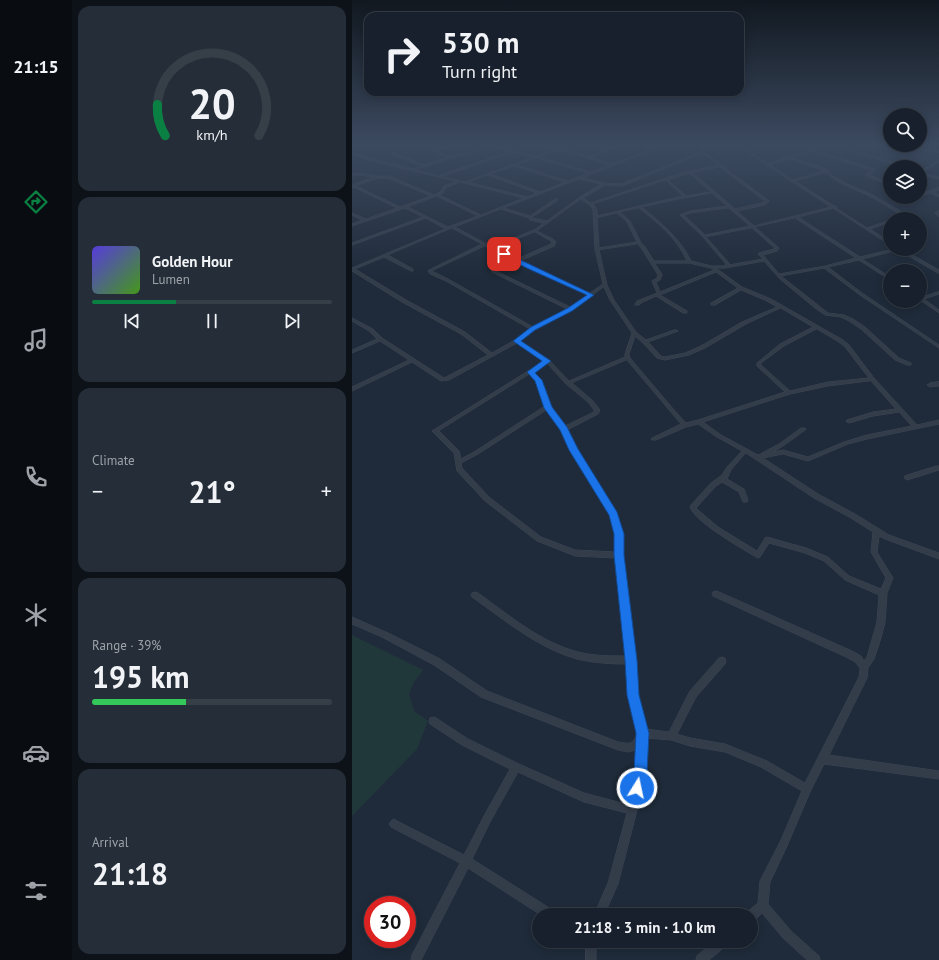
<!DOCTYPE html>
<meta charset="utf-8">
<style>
:root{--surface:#17202c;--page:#242d38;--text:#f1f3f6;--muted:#9ea3a9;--line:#363e48;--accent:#0b8043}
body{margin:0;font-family:"PT Sans",sans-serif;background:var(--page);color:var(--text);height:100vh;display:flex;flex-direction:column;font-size:15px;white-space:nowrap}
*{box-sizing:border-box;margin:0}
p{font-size:13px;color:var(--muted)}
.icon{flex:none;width:22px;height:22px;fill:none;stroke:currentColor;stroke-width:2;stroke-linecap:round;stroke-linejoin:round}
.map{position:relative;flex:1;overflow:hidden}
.panel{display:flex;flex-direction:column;gap:6px;padding:6px;background:#0d1218;width:280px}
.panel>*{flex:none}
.guide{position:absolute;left:12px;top:12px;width:380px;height:84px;border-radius:12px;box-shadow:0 2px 10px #0003,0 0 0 1px var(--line);background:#17202c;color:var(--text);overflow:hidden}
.fabs{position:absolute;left:531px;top:108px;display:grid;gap:8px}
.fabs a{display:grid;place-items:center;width:44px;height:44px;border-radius:50%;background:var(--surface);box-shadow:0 2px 10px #0003,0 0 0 1px var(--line);font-size:20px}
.speed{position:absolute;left:12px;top:896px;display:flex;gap:8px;font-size:20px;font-weight:700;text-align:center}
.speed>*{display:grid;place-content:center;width:52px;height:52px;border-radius:50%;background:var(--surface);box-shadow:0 2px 10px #0003,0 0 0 1px var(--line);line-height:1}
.speed .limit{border:6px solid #d22;background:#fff;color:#111}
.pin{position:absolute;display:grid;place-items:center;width:34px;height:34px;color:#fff;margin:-17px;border-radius:8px;box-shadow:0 2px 6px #0006}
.me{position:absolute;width:44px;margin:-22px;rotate:10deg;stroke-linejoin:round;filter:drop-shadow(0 0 3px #0008)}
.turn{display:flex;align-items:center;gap:14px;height:84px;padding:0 12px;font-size:18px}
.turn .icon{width:52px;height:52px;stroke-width:2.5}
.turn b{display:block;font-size:28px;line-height:34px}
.big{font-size:30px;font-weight:700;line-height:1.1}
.panel .card{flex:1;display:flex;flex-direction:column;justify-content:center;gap:6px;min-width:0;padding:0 14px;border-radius:12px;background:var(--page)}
.panel .dial{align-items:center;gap:0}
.dial svg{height:104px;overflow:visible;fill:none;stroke:var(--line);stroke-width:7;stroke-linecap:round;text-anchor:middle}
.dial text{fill:var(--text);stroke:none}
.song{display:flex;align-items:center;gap:12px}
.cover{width:48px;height:48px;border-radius:6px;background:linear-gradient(135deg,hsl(250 70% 55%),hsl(100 70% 35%))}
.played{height:4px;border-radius:2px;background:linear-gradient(90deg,var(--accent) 35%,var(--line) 35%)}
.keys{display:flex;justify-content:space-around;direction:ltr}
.heat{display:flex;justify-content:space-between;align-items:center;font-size:22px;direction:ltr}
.charge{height:6px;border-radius:3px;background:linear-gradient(90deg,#34c759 39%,var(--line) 0)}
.trip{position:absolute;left:180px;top:908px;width:226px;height:40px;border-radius:20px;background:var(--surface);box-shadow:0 2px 10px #0003,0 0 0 1px var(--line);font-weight:700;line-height:40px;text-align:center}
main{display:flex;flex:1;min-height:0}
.dock{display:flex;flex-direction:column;width:72px;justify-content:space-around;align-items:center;background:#090d12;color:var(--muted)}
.dock .icon{width:28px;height:28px}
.dock .selected{color:var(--accent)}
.dock b{font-size:18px;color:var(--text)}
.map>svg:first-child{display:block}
.green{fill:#21383b}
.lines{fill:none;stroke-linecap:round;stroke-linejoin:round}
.minor-casing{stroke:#3c4654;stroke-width:1}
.minor{fill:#333d4a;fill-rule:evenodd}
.route{fill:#1a73e8;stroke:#114b97}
</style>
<main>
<nav class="dock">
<b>21:15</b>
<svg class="icon selected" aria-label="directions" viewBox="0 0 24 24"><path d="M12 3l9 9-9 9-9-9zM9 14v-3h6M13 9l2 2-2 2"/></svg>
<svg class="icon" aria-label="music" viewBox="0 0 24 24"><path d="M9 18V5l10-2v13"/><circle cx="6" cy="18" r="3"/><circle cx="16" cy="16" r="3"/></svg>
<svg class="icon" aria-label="phone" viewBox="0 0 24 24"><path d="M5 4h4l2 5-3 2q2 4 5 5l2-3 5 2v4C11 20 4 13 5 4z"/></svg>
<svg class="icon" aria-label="climate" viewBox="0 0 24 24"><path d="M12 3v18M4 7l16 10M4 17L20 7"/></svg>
<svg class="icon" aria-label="car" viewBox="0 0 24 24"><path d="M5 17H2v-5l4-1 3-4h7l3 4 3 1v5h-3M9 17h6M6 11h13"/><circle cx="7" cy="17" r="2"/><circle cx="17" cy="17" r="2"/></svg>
<svg class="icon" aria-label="filters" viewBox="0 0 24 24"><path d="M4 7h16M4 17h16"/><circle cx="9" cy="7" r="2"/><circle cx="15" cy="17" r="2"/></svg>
</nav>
<section class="panel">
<div class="card dial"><svg viewBox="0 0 100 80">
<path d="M14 69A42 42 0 1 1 86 69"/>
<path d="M14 69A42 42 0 0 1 8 45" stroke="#0b8043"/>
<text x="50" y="56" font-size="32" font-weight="700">20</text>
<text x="50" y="72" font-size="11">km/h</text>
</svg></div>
<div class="card">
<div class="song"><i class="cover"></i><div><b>Golden Hour</b><p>Lumen</p></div></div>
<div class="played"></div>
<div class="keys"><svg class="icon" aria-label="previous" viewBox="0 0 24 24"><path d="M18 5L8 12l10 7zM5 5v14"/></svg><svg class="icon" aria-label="pause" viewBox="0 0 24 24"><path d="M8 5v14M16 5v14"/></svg><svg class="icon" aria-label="next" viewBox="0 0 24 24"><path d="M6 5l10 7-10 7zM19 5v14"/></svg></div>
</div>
<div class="card"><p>Climate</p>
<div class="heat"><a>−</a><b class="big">21°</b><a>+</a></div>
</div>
<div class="card"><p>Range · 39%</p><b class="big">195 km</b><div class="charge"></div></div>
<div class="card"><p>Arrival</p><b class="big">21:18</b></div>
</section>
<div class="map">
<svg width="587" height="960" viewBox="0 0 587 960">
<rect width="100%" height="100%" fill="#1f2b3a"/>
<!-- green -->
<polygon class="green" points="0,635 71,670 62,682 57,694 62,711 76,721 65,749 0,816"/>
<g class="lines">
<!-- minor casing -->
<g class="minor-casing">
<g id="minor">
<path d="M 29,143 L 32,143 L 43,153 L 72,165 L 96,157 C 91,156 85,153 80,151 C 72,149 68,149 62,143 C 68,143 72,149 80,150 C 90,150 99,143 109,143 L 97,148 L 84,151 L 99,157 L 137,145 L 133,143 L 137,143 L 184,156 L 203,149 L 170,143 L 176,143 L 217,150 L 236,156 L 257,149 L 249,145 L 252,143 L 256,143 L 252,145 L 260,148 L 274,143 L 278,143 L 239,157 L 260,164 L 299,149 L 287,143 L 290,143 L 302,148 L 314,143 L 318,143 L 230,178 L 252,183 L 269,184 L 349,152 L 345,143 L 347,143 L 352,152 L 417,201 L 412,205 L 385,211 L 402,226 L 479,207 L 416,166 L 414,166 L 414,164 L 382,143 L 385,143 L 416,164 L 477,143 L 483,143 L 553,167 L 549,167 L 480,144 L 461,150 L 522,169 L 522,171 L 517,175 L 538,183 L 538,185 L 514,176 L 514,174 L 519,170 L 459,151 L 440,158 L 473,168 L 481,176 L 498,185 L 519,194 L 555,215 L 555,217 L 548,219 L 543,219 L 551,216 C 539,209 528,201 515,195 C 501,188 485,184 474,172 L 443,181 L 482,206 L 484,206 L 484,208 L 515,228 L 538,220 L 538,222 L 518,229 L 538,242 L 538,245 L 481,208 L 446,217 L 508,257 L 542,249 L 550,249 L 587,270 L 587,273 L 586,273 L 546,250 L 510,259 L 538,277 L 538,280 L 507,260 L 476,267 L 510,293 L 587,345 L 587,348 L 508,295 L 472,268 L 429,276 L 476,313 L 492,315 L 501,319 L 513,327 L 547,358 L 559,363 L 559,365 L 555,365 L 543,360 L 509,329 L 497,321 L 489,317 L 473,315 L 463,308 L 428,279 L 412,261 L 373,268 L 364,268 L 390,287 L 419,299 L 491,340 L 497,345 L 522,378 L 565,425 L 587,420 L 587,424 L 515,439 L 496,444 L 456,461 L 431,454 L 411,458 L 466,494 L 503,514 L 537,535 L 587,553 L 587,559 L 533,539 L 527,536 L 525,552 L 541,578 L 535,593 L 533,622 L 529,638 L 522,659 L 516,668 L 515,678 L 477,755 L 587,771 L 587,779 L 472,764 L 458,792 L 435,846 L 418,882 L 416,904 L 439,931 L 467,956 L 468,960 L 455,960 L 431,938 L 410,913 L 403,920 L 399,921 L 399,915 L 394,915 L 395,912 L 406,903 L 408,881 L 429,840 L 450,791 L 409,767 L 373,752 L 338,746 L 319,740 L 295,738 L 293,773 L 285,810 L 266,884 L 252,915 L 242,915 L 256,883 L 275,813 L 232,802 L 166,772 L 138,822 L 120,859 L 202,911 L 203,915 L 189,915 L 116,868 L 69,960 L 59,960 L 60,955 L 108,863 L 39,827 L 37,824 L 39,821 L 42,819 L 45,821 L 112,855 L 132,816 L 158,769 L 110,745 L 78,724 L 77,721 L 78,718 L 81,717 L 84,718 L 116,739 L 167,764 L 232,793 L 277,805 L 285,773 L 286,749 L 277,752 L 266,750 L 129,697 L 82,665 L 30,637 L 0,624 L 0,617 L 36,633 L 88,659 L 135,691 L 266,742 C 280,744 279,745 287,732 L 277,695 L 275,664 C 260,664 244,663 229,660 C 188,650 154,621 120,597 L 119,595 L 120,593 L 123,592 L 126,593 C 157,615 188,642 226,652 C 242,656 258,656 275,656 L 264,558 L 223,556 L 185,541 L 133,501 L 105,471 L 102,453 L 80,431 L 192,361 L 165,343 L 97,380 L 89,381 L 60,362 L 0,391 L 0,387 L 57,360 L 28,341 L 0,353 L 0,350 L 25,339 L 17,331 L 0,321 L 0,318 L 21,329 L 30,338 L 92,378 L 136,355 L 109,334 L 50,302 L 0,271 L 0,268 L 93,229 L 74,218 L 0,245 L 0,243 L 71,217 L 53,208 L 0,226 L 0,224 L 10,220 L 0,215 L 0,213 L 14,219 L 45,208 L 2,187 L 0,188 L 0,185 L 22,177 L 8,175 L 0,176 L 0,174 L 8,173 L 26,176 L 37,176 L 82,195 L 89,191 L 92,186 L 104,181 L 16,160 L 0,154 L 0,152 L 18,158 L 61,169 L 70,166 L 41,155 ZM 140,146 L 159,151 L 88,175 L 91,176 L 162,152 L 181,157 L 113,182 L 63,170 L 99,158 L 101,159 L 101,158 ZM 207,150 L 216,152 L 257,165 L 239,172 L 187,157 ZM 351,153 L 367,165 L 329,173 L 239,203 L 231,198 L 253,185 L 270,186 ZM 184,158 L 236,173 L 216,181 L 165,165 ZM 437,159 L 471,170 L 472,171 L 441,180 L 418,165 ZM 162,166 L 213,182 L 188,192 L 139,174 ZM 368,167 L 413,201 L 410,203 L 383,209 L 341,173 ZM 338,173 L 359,192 L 334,196 L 316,180 ZM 136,175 L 185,193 L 175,197 L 116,182 ZM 26,178 L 36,178 L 79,196 L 48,207 L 4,186 ZM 227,179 L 249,184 L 228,197 L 195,221 L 180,218 L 180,217 L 205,201 L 205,199 L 203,199 L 178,216 L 152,208 ZM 314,180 L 331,196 L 245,216 L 245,210 L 241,204 ZM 108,182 L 172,198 L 129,215 L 87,195 L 91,193 L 94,188 ZM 360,193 L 375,206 L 338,211 L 328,215 L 351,237 L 374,264 L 372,266 L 360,266 L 339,261 C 328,238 309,223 290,207 L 316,201 ZM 85,196 L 126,216 L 96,227 L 56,207 ZM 229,199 L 238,205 L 241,210 L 243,249 L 251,284 L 238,293 L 168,261 L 202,246 L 204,242 L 201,239 L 185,231 ZM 287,208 C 306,223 325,238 335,261 L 302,261 L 293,247 L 289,243 L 278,221 L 268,212 ZM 377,208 L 398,226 L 353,235 L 332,215 L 339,213 ZM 149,209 L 177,218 L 178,220 L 192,223 L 182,230 L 140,247 L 103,227 ZM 265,213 L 275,222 L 285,242 L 247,248 L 245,218 ZM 443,218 L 504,258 L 473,266 L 427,274 L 411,255 L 425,251 L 427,248 L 403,227 ZM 100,228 L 130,244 L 77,270 L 76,271 L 78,274 L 94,281 L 178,329 L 163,340 L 140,353 L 113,332 L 54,300 L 3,269 L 32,257 L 59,271 L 61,271 L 61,269 L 36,255 ZM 400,228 L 423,248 L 422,249 L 407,253 L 406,254 L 411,259 L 377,265 L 377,263 L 354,237 ZM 183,232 L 199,241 L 200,242 L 199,244 L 165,259 L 143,248 ZM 286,244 L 290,249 L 306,275 L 305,278 L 300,281 L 305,293 L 285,301 L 283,304 L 283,305 L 287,305 L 289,303 L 304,296 L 331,313 L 335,313 L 335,311 L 308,295 L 364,272 L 386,288 L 359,303 L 359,305 L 363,305 L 389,290 L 415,301 L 425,307 L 390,322 L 349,346 L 333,353 L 313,357 L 309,356 L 296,342 L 326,331 L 324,330 L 322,330 L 294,340 L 284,332 L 262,300 L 255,285 L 247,250 ZM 133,246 L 163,262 L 235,295 L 218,307 L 142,270 L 140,270 L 140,272 L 215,309 L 181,327 L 96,279 L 80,271 ZM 303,263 L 337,263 L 359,268 L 362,270 L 308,292 L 304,282 L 308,280 L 310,275 ZM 252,287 L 258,300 L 280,333 L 273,354 L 273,357 L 217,381 L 197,360 L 168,341 L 183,330 L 220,310 ZM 429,308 L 461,327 L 428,344 L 405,363 L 405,366 L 433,392 L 346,420 L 334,423 L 322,410 L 278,358 L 277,354 L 283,336 L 291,343 L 305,358 L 313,360 L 337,355 L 353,348 L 394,324 ZM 465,329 L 487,342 L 493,347 L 517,378 L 476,382 L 438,391 L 409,365 L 409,363 L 432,346 ZM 275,360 L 329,424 L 300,438 L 299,439 L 300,440 L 304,440 L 334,427 L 346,424 L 365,437 L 390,451 L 375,467 L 370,475 L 359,483 L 339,505 L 338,507 C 343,522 389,548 404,557 L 406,558 L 408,557 L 417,543 L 453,553 L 472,561 L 493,580 L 527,595 L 525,622 L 515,657 L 512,661 L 509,656 L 500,651 L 367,592 L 364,591 L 361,592 L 360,594 L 361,596 L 494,657 L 503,662 L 508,668 L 507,677 L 453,783 L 415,761 L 373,744 L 338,738 L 325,734 L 344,697 L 373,664 L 374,661 L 373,658 L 370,657 L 367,658 L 338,691 L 317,732 L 294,729 L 285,695 L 283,660 L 270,555 L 270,534 L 263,512 L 225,450 L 215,430 L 246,414 L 248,410 L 240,400 L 220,383 ZM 195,363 L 214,384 L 236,402 L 242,410 L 242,412 L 213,426 L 199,407 L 189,380 L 181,372 ZM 178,374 L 184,380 L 193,406 L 122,452 L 109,459 L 107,451 L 87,431 ZM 519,381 L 544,409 L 521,412 L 495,420 L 494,421 L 495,422 L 497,423 L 521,416 L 547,412 L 560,426 L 515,435 L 492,442 L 456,457 L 431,450 L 421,452 L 431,446 L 453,430 L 454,429 L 453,428 L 449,428 L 427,444 L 410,453 L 409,454 L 406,455 L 369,435 L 351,422 L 438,394 L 476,386 ZM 195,410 L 210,430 L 219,450 L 258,514 L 264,534 L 264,552 L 223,550 L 189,537 L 137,497 L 110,468 L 109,463 L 126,454 ZM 394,453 L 462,498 L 499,518 L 521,532 L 519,552 L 534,578 L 529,589 L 497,576 L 476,557 L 454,548 L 415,537 L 413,538 L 405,551 L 366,527 L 345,509 L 344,508 L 363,487 L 370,482 L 387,492 L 391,502 L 395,502 L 396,500 L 392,489 L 375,479 L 379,470 Z"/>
<polygon points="238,143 241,143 240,144"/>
<polygon points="559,145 562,145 564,147 587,151 587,153 562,149"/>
<polygon points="587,160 587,162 570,173 587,177 587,179 568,174 568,172"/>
<polygon points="587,188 587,190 582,192 587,195 587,197 579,193 568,196 568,194"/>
<polygon points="587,211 587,217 583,213"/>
<polygon points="587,292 587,294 572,299 587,310 587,313 568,300 568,297 570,297"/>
<polygon points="587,382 587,386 578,387 575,385 578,383"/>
<polygon points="585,466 587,466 587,470 555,480 552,478 553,476"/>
<rect x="234" y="941" width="10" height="19"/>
<polygon points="363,941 376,941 375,945 357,960 344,960 345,956"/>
</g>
</g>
<!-- minor -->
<use href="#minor" class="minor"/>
</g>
<!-- sky -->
<linearGradient id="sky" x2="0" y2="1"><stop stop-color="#111820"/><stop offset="0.52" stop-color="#3c4a60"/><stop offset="1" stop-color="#3c4a60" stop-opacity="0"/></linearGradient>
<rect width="587" height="277" fill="url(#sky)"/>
<!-- route -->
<polygon class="route" points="150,253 154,253 242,295 220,311 183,330 169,341 199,361 183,373 190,380 200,407 215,427 226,449 265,512 272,534 272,555 285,660 287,695 297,733 295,773 290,792 285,794 280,792 278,788 282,773 284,733 275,695 273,660 262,555 262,534 257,515 217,450 208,430 192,408 183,381 175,372 190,361 161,341 179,327 216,308 235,295 179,270 150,256"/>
</svg>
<div class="fabs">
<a><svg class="icon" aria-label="search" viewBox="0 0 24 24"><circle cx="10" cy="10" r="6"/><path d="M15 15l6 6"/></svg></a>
<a><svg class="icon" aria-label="layers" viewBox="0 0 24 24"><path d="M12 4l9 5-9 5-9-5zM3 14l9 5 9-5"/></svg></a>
<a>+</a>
<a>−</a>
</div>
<div class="speed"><div class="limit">30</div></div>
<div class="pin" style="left:152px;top:254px;background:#d93025"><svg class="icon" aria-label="arrive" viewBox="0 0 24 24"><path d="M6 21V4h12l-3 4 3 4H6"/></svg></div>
<svg class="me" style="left:285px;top:788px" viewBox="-20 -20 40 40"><circle r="17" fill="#1a73e8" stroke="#fff" stroke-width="3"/><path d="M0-11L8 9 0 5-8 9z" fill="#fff"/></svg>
<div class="trip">21:18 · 3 min · 1.0 km</div>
<div class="guide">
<div class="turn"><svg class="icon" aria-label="right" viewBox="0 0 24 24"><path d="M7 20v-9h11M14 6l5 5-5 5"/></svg><div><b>530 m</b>Turn right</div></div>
</div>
</div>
</main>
